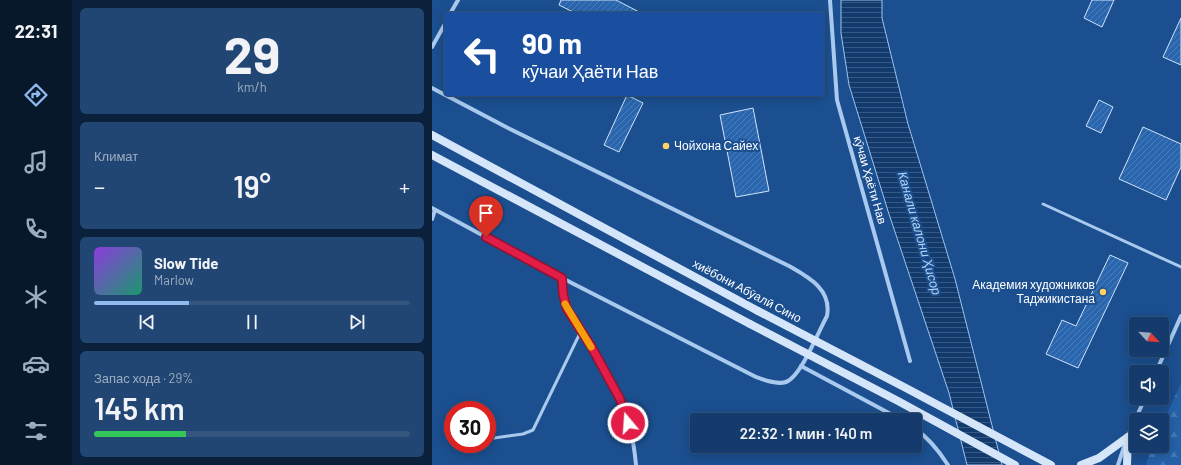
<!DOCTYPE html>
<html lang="ru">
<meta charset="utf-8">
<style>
:root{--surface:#143b6b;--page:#214673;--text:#f1f3f6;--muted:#9dadc1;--line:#33557e;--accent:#90b9f0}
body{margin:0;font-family:Barlow,sans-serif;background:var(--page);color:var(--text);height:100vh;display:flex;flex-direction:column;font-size:15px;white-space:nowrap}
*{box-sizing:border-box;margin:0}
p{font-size:13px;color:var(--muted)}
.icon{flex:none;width:22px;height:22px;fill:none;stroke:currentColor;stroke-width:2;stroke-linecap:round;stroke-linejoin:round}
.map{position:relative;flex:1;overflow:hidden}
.drawer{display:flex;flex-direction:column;gap:8px;padding:8px;background:#0b203b;width:360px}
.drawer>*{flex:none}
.hud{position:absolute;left:12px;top:12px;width:380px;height:84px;border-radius:4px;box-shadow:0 2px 10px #0003,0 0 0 1px var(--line);background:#1a4fa0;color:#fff;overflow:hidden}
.needle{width:26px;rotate:116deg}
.controls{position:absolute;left:697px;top:317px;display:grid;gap:8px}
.controls a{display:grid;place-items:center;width:40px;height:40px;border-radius:4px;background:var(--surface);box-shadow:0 2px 10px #0003,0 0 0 1px var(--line);font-size:20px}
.speed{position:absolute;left:12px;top:401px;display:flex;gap:8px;font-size:20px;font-weight:700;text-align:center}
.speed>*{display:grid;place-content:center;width:52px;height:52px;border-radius:50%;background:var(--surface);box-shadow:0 2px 10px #0003,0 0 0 1px var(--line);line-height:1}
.speed .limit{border:6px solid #d22;background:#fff;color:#111}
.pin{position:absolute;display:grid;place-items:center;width:34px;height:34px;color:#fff;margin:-41px -17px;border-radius:50% 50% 50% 0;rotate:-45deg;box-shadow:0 0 4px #0007}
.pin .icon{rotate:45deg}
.me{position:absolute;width:44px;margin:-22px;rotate:342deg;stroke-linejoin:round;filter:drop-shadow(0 0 3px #0008)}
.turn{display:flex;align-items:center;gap:14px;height:84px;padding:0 12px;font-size:18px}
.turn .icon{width:52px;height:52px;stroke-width:2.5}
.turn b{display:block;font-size:28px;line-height:34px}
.big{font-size:30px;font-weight:600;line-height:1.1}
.drawer .card{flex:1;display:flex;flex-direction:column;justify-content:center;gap:6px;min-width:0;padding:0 14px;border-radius:6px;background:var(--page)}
.drawer .dial{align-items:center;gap:0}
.dial b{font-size:52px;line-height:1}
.song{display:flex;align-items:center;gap:12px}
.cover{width:48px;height:48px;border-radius:6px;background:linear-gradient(135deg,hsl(270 70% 55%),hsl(160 70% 35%))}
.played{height:4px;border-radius:2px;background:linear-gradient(90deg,var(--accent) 30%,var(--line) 30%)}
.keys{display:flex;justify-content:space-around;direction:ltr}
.heat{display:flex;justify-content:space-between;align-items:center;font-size:22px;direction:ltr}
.charge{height:6px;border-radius:3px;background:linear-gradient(90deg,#34c759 29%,var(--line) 0)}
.trip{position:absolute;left:258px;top:413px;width:232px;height:40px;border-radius:4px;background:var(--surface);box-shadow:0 2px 10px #0003,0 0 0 1px var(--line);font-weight:600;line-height:40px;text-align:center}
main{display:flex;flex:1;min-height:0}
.menu{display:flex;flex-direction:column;width:72px;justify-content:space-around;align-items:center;background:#08182b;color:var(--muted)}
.menu .icon{width:28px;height:28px}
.menu .active{color:var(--accent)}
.menu b{font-size:18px;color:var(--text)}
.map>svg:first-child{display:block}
.forest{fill:url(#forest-firs)}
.water{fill:url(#water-rules);stroke:#9cc4f0}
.building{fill:url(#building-hatch);stroke:#cfe3fa}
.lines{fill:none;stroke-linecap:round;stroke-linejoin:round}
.service{stroke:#a9c9ee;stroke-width:3}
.minor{stroke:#a9c9ee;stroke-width:4}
.secondary{stroke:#d6e6fa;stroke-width:8}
.secondary-bridge{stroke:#d6e6fa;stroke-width:8}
.route-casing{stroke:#92132f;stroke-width:10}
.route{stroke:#e11d48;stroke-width:7}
.slow{stroke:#f59e0b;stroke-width:7}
.poi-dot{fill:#ffd166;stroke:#1b4f8f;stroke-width:1.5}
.labels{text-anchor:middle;stroke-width:4;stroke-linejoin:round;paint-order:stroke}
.poi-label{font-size:12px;fill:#fff;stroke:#1b4f8f;text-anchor:start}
.street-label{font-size:12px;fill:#fff;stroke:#1b4f8f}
.water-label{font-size:13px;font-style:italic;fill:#b5d3f5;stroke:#1b4f8f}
</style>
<main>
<nav class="menu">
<b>22:31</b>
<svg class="icon active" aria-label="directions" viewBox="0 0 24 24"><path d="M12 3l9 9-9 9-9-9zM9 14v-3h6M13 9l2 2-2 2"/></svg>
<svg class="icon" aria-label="music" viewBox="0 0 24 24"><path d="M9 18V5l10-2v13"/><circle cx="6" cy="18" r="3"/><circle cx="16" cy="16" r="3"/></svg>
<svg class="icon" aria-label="phone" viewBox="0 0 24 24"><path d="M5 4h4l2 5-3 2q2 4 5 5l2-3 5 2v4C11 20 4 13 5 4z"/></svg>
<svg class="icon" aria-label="climate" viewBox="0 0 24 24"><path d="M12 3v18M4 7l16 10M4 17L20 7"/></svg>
<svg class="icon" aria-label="car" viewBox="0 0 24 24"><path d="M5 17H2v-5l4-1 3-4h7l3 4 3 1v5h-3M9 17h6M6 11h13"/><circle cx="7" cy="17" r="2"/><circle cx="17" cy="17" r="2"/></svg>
<svg class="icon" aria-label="filters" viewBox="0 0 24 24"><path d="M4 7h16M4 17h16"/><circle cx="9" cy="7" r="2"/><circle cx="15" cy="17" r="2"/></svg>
</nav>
<section class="drawer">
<div class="card dial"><b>29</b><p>km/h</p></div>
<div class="card"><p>Климат</p>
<div class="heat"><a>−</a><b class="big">19°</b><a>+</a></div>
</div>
<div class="card">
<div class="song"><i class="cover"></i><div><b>Slow Tide</b><p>Marlow</p></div></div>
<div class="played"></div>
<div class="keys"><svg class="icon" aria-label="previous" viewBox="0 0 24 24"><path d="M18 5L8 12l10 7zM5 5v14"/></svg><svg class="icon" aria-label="pause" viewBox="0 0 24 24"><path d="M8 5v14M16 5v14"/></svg><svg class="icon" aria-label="next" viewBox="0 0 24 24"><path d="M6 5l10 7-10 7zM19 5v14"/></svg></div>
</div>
<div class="card"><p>Запас хода · 29%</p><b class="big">145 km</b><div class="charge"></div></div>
</section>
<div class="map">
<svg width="749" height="465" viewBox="0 0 749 465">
<defs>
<pattern id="forest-firs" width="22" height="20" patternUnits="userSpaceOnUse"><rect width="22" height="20" fill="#2461a8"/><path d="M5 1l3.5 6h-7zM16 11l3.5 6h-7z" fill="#4579b5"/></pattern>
<pattern id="water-rules" width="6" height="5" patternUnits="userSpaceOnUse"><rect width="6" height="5" fill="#123a6d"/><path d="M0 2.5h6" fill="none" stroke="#365883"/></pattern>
<pattern id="building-hatch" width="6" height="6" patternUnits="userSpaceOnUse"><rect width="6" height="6" fill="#2a66ad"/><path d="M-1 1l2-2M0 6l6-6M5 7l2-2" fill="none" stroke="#4a7db9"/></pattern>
</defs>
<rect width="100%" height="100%" fill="#1b4f8f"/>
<!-- forest -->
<polygon class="forest" points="749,383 749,465 714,465 720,446 730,446 730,425"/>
<!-- water -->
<polygon class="water" points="409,0 450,0 450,18 476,124 523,279 570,465 535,465 517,393 456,211 417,85 409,33"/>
<!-- building -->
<g class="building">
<polygon points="129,0 184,0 211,14 145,14 127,5"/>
<polygon points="660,0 682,0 670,27 652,18"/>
<polygon points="749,18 749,65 731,57"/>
<polygon points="195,95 211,103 187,152 172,145"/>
<polygon points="667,100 681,107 669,133 654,126"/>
<polygon points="321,108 337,191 304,197 288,115"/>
<polygon points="711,127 749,144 749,167 734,200 687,179"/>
<polygon points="678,255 696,263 646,368 614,354 630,320 644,326"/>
</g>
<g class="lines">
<!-- service -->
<g class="service">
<polyline points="611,204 749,267"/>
<polyline points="55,439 91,434 101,430 149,331"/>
</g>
<!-- minor -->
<g class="minor">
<polyline points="398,0 405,100 478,361"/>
<polyline points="18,14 26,0"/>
<polyline points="0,47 14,22"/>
<path d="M 0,88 L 76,128 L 357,266 C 376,277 400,289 395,316 C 387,330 369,377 354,382 C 345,385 332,380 324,377 L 130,278"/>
<path d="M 0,208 L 130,278 C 129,307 146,323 159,347 C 169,363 178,380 187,397 C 197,418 202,442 204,465"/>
<polyline points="0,219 3,210"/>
<polyline points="369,366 470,420"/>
<polyline points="724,372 749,316"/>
<path d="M 483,429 C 497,438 507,451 516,465"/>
<polyline points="695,438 713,398"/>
<polyline points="686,465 693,444"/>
</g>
<!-- secondary -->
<g class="secondary">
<polyline points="0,135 326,311"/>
<polyline points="0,155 318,324"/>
<polyline points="649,465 667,458 696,437"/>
<polyline points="695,465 696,437"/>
</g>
<!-- secondary-bridge -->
<g class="secondary-bridge">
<polyline points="326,311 472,387 619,465"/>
<polyline points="318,324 466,401 583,465"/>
</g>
</g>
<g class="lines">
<!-- route casing -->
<g class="route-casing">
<polyline id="route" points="54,237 130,278 131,294 135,309 159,346 188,399 196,423"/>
</g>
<!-- route -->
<use href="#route" class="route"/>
<!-- slow -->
<polyline class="slow" points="133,304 159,347"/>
</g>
<!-- markers -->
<g class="poi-dot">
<circle cx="234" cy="146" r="4"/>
<circle cx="671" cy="292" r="4"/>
</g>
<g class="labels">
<!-- poi labels -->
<g class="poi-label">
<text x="242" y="150">Чойхона Сайех</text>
<text x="663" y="289" text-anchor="end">Академия художников<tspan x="663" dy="14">Таджикистана</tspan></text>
</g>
<!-- street labels -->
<g class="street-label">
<text transform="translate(438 180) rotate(74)" y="4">кӯчаи Ҳаёти Нав</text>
<text transform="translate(315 291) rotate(28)" y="4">хиёбони Абӯалӣ Сино</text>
</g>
<!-- water labels -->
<g class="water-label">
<text transform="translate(488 233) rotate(74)" y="5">Канали калони Ҳисор</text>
</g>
</g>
</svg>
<div class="controls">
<a><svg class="needle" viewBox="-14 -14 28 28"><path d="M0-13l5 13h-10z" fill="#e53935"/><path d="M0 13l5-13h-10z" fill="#9dadc1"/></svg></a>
<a><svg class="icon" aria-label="sound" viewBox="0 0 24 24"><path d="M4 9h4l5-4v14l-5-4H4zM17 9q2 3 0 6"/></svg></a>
<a><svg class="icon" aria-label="layers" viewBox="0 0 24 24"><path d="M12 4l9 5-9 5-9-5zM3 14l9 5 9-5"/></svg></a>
</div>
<div class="speed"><div class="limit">30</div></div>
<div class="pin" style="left:54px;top:237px;background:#d93025"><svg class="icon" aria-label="arrive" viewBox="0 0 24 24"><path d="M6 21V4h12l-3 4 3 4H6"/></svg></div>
<svg class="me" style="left:196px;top:423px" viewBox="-20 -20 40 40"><circle r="17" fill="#e11d48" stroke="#fff" stroke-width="3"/><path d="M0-11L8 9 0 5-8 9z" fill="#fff"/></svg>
<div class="trip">22:32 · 1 мин · 140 m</div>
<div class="hud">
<div class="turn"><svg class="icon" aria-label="left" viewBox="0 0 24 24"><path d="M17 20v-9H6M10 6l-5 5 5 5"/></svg><div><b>90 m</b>кӯчаи Ҳаёти Нав</div></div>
</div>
</div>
</main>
